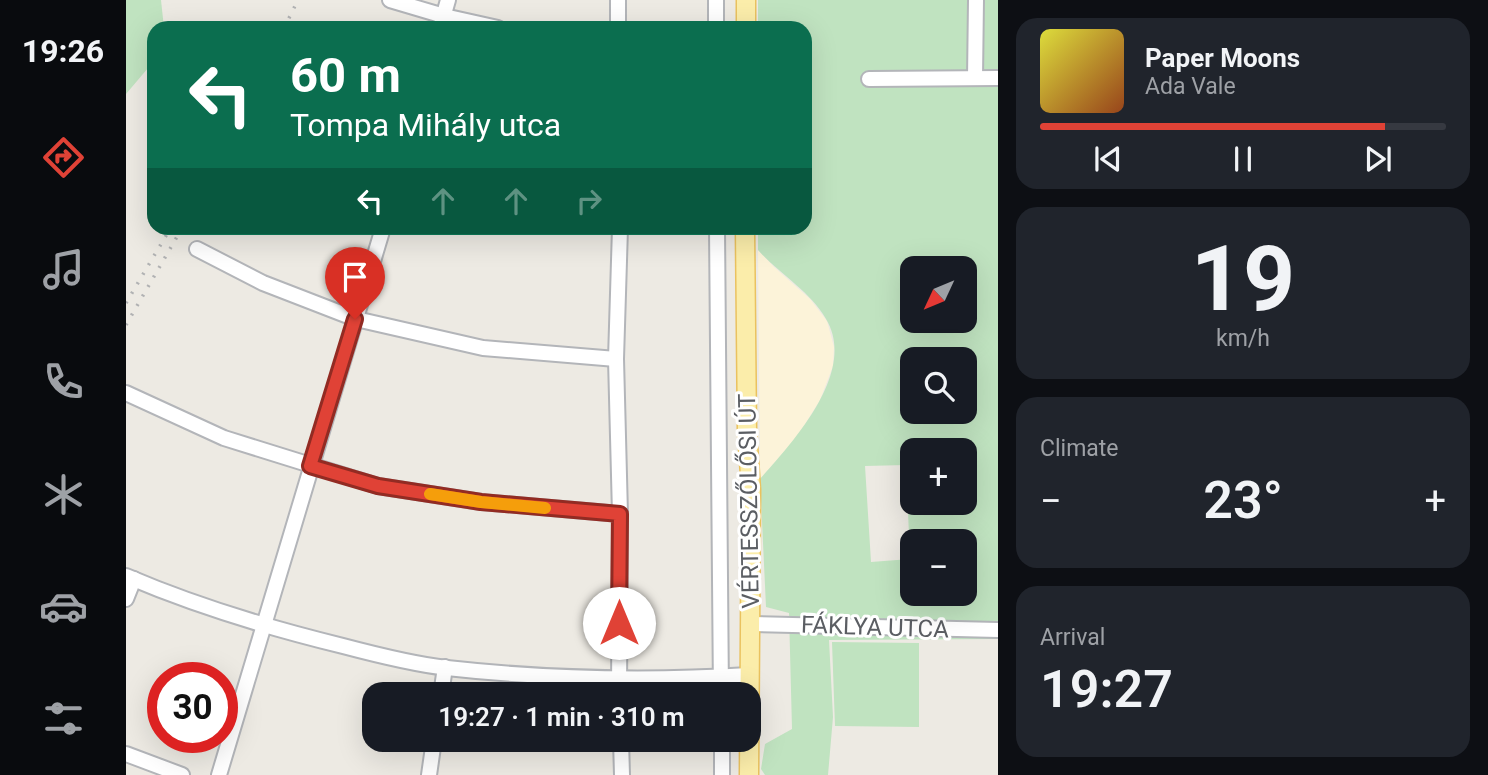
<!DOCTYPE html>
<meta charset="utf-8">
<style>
:root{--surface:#171b24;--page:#20242c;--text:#f1f3f6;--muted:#9ea1a6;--line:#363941;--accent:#e04236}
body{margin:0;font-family:Roboto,sans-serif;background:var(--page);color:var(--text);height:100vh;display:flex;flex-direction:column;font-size:26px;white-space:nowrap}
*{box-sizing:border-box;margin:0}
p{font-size:23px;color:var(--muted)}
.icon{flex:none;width:38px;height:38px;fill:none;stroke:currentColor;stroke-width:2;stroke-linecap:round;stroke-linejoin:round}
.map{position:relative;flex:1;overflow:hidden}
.sheet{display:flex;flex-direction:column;gap:18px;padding:18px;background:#0d0f14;width:490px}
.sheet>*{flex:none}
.top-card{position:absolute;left:21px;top:21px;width:665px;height:214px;border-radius:21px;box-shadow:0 7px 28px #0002;background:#0b6e4f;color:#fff;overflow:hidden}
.needle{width:46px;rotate:226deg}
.buttons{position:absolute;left:774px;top:256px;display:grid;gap:14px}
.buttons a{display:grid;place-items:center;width:77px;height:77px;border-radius:14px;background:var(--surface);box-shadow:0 7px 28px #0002;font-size:35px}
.speed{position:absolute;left:21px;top:662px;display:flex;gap:14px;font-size:35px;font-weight:700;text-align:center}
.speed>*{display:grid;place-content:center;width:91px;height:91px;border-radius:50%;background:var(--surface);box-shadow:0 7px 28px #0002;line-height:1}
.speed .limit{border:10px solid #d22;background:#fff;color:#111}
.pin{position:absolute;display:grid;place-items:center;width:60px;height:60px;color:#fff;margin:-72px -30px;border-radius:50% 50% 50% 0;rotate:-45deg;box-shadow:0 0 7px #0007}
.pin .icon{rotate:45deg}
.me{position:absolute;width:77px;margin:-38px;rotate:0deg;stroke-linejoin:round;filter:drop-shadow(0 0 5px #0008)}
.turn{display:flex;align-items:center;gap:24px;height:147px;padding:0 28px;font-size:32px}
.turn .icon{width:91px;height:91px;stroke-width:2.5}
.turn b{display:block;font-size:49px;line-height:60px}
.lanes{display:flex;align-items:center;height:66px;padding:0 28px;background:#0003;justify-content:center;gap:35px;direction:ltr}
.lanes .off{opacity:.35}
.big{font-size:52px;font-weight:600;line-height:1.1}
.sheet .card{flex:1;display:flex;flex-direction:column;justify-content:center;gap:10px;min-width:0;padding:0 24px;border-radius:21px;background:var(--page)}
.sheet .dial{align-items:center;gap:0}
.dial b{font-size:91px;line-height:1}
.song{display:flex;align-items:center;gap:21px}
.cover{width:84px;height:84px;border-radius:10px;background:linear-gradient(135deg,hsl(60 70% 55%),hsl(20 70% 35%))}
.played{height:7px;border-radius:4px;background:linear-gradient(90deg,var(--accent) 85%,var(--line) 85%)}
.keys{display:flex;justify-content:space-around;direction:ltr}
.heat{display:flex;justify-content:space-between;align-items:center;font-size:38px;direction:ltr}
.trip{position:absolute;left:236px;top:682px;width:399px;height:70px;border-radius:21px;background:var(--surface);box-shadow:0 7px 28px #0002;font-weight:600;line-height:70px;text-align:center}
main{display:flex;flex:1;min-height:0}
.menu{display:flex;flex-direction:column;width:126px;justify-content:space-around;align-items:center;background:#090b0e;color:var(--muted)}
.menu .icon{width:49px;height:49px}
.menu .on{color:var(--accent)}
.menu b{font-size:32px;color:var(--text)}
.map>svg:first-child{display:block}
.commercial{fill:#fcf3d9}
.green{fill:#c0e3c0;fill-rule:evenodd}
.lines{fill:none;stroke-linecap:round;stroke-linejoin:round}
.minor-casing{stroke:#b3b5b9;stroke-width:18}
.major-casing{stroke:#eac25f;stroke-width:21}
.minor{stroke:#fff;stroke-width:14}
.major{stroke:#fbedaa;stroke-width:18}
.rail{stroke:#b1b2b3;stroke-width:3.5;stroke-dasharray:2 9;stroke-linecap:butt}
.route-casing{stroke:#922b23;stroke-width:18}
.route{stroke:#e04236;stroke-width:12}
.slow{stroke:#f59e0b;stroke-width:12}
.labels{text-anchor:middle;stroke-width:6;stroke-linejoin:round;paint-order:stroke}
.street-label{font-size:24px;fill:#5b5e63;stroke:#fff}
</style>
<main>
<nav class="menu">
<b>19:26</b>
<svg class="icon on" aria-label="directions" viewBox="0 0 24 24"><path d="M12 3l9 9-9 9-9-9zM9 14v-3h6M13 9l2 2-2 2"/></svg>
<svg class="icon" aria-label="music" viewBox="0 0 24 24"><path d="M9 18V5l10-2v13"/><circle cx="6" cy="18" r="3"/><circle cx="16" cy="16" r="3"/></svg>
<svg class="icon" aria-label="phone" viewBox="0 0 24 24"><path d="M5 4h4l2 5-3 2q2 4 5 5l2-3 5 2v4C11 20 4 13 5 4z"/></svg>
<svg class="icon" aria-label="climate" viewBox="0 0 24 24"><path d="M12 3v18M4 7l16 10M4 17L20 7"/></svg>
<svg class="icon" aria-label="car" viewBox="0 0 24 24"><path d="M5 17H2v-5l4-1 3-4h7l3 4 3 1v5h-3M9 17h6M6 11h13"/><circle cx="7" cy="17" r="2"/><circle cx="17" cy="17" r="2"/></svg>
<svg class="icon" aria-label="filters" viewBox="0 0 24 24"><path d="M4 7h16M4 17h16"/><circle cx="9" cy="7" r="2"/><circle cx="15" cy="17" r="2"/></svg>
</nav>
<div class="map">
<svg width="872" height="775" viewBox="0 0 872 775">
<rect width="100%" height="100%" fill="#edeae3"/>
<!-- commercial -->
<polygon class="commercial" points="632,250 648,267 684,299 701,321 708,347 707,366 694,400 671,437 634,479"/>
<!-- green -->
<g class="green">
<polygon points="0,0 35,0 38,28 28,28 28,61 0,94"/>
<path d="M 632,0 L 872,0 L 872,639 L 703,640 L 707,717 L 702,775 L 639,775 L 635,769 L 639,744 L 666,729 L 663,613 L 640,607 L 634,479 C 666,443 732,372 700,319 C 684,291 653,274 632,250 L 632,228 L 679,228 L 679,28 L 632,28 ZM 786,268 L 838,268 L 838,320 L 786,320 ZM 786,359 L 838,359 L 838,411 L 786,411 ZM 786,450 L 838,450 L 838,502 L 786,502 ZM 780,465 L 784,559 L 745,562 L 739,466 ZM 786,541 L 838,541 L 838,593 L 786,593 Z"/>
<polygon points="706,642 793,643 793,727 709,726"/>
</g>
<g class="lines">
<!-- minor casing -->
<g class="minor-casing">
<g id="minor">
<polyline points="264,0 318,16 372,28"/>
<polyline points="590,0 590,28"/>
<polyline points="314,28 322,0"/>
<polyline points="492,28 492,0"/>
<polyline points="849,78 850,0"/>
<polyline points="743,79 872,78"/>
<polyline points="591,228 595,695"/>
<polyline points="71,249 137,283 230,319 357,348 490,359"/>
<polyline points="0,393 98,438 252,486 355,502 494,514"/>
<path d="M 0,576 C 70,606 143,628 217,646 C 251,655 286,664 321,668 C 420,679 523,681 623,675"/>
<polyline points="0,599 8,579"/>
<polyline points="625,624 872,630"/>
<polyline points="315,695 319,667"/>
<polyline points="493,695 494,514 490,359 494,228"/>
<polyline points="495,740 496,775"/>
<polyline points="596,740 596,775"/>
<polyline points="0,754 56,775"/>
<polyline points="93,775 257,228"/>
<polyline points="303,775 308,740"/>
</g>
</g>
<!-- major casing -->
<g class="major-casing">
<g id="major">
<polyline points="620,0 620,28"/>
<polyline points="619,228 621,431 625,490 623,775"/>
</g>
</g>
<!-- minor -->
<use href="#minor" class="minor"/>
<!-- major -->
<use href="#major" class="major"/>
<!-- rail -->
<g class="rail">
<polyline points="158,28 172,0"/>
<polyline points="0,303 41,234"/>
<polyline points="0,325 56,228"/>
</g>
</g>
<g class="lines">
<!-- route casing -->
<g class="route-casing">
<polyline id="route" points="229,319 184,466 252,486 355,502 494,514 493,623"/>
</g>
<!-- route -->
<use href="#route" class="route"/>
<!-- slow -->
<polyline class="slow" points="304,494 355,502 419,508"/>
</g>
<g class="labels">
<!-- street labels -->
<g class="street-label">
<text transform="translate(623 501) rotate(-91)" y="8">VÉRTESSZŐLŐSI ÚT</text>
<text transform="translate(749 627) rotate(2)" y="8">FÁKLYA UTCA</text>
</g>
</g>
</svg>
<div class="buttons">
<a><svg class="needle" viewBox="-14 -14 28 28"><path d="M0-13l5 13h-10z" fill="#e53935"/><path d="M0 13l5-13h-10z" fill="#9ea1a6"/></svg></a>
<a><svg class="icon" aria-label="search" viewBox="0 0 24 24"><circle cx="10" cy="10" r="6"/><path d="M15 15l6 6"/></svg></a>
<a>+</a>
<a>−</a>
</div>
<div class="speed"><div class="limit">30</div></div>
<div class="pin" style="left:229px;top:319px;background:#d93025"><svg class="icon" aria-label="arrive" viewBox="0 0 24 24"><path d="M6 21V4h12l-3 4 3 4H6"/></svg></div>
<svg class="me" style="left:493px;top:623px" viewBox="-20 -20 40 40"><circle r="19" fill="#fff"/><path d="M0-13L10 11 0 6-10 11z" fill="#e04236"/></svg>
<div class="trip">19:27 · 1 min · 310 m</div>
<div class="top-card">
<div class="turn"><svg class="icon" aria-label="left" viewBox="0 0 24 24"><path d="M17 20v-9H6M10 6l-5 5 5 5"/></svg><div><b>60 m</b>Tompa Mihály utca</div></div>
<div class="lanes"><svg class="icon" aria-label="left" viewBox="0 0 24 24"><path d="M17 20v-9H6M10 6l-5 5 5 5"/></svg><svg class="icon off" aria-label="ahead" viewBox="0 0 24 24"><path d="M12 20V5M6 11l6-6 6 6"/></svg><svg class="icon off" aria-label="ahead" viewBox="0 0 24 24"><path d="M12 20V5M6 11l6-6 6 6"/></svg><svg class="icon off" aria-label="right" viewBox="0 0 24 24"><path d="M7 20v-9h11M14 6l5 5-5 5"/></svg></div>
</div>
</div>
<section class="sheet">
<div class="card">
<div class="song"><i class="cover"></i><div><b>Paper Moons</b><p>Ada Vale</p></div></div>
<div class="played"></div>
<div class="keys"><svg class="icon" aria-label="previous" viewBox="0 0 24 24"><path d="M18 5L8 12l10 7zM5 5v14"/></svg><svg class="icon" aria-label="pause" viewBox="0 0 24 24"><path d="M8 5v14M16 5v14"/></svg><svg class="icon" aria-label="next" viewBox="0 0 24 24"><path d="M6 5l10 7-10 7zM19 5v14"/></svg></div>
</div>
<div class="card dial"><b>19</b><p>km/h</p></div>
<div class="card"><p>Climate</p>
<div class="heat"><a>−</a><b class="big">23°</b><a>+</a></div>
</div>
<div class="card"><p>Arrival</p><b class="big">19:27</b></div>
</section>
</main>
